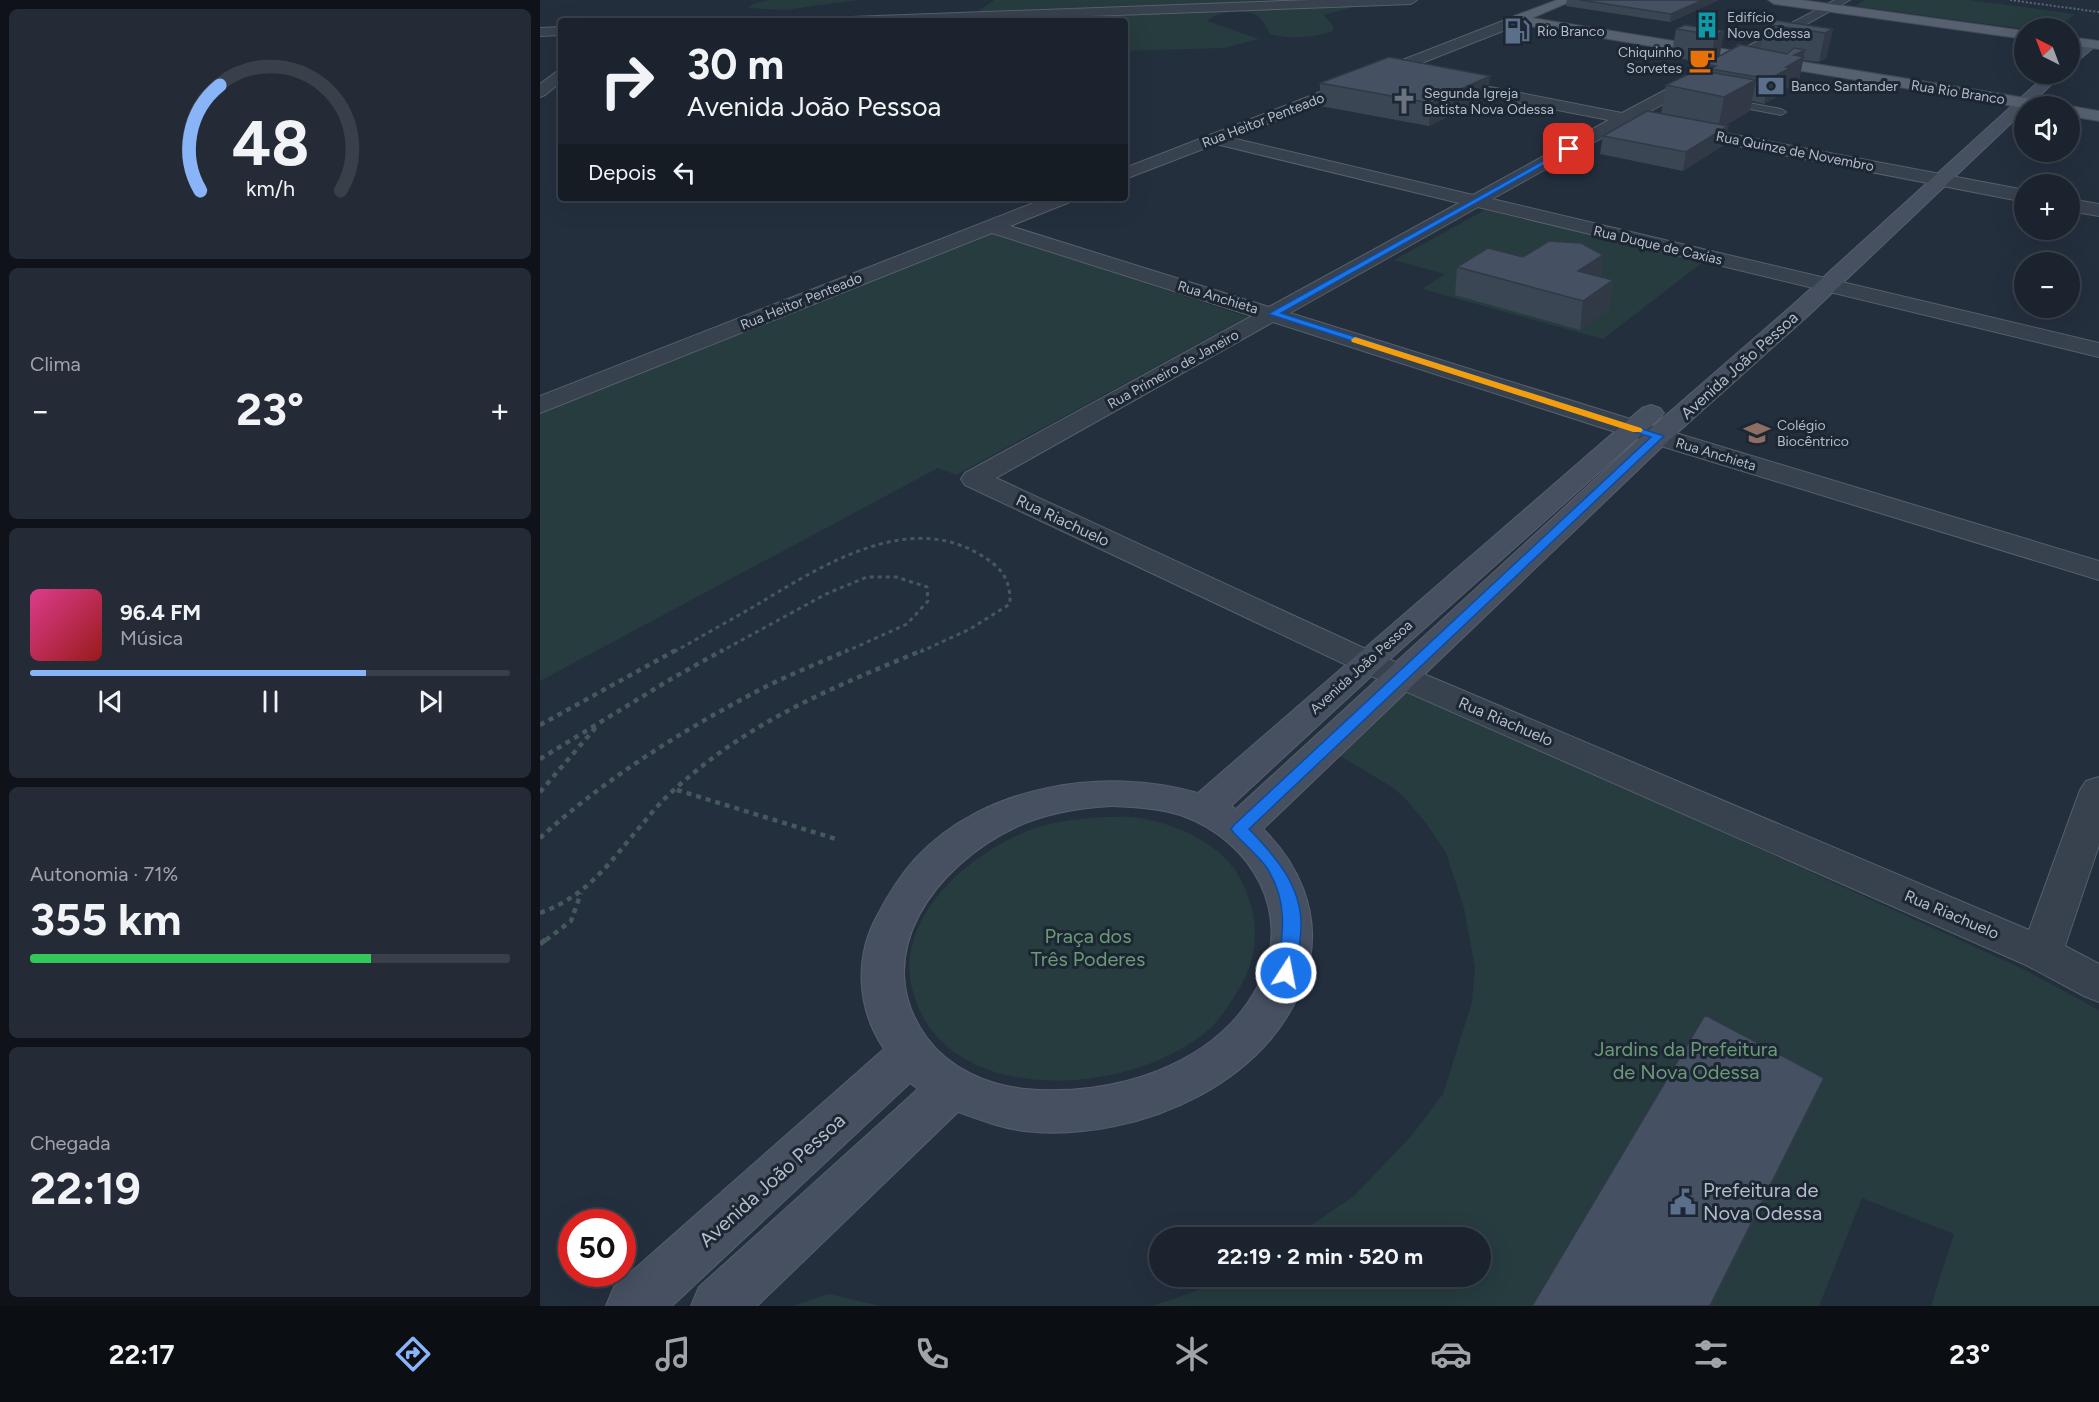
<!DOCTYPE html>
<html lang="pt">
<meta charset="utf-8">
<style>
:root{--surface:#1b232e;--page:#242b36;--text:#f1f3f6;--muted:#a0a4aa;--line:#39404a;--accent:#8ab4f8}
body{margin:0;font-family:Figtree,sans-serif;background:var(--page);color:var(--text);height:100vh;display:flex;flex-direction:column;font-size:22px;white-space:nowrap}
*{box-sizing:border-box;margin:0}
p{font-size:20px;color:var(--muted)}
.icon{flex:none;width:33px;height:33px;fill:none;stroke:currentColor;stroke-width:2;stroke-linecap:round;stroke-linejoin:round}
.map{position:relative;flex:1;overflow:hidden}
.drawer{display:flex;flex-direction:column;gap:9px;padding:9px;background:#0f1319;width:540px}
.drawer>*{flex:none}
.banner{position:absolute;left:18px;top:18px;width:570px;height:183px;border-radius:6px;box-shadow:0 6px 24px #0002,0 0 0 2px var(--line);background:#1b232e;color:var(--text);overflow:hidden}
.needle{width:39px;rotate:318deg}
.controls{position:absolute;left:1474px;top:18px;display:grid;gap:12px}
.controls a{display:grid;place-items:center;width:66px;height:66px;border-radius:50%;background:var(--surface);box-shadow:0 6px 24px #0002,0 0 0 2px var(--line);font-size:30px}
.speed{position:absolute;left:18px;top:1209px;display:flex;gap:12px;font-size:30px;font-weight:700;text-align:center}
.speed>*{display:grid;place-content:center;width:78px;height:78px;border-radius:50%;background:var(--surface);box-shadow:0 6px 24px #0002,0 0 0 2px var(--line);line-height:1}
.speed .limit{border:9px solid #d22;background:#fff;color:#111}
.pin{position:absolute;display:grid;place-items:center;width:51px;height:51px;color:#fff;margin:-26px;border-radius:12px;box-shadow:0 3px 9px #0006}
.me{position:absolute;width:66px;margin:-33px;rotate:11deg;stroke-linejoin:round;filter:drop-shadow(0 0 4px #0008)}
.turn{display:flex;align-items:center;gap:21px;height:126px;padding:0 30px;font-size:27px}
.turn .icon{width:78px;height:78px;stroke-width:2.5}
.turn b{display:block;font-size:42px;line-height:51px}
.then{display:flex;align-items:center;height:57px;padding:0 30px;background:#0003;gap:12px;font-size:22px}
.big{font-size:45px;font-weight:700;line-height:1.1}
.drawer .tile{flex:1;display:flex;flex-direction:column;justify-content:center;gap:9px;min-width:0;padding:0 21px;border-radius:9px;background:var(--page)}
.drawer .dial{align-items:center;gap:0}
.dial svg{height:156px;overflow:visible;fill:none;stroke:var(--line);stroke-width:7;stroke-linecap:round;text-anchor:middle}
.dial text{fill:var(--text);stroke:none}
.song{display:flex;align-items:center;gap:18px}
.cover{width:72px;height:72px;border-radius:9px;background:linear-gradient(135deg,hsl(330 70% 55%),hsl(0 70% 35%))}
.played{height:6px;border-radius:3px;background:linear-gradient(90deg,var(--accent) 70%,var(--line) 70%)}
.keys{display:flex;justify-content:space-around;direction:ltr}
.heat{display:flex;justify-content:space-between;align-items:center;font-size:33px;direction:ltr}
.charge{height:9px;border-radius:4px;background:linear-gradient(90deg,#34c759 71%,var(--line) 0)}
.trip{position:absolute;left:609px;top:1227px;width:342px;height:60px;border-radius:30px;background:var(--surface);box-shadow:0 6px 24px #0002,0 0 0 2px var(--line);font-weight:700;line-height:60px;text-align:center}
.menu{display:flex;height:96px;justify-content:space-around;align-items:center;background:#0b0e12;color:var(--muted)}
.menu .icon{width:42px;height:42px}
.menu .current{color:var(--accent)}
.menu b{font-size:27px;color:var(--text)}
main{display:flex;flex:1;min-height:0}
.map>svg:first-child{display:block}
.green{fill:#263c3f}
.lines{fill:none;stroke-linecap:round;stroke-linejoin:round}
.lane-casing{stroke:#565f6c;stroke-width:2}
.street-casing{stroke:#565f6c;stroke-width:2}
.secondary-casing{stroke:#565f6c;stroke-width:2}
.primary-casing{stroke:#414a57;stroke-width:2}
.path-far2{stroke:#44595c;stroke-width:3;stroke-dasharray:4 4;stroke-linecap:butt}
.path-far1{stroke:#44595c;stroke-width:4.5;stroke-dasharray:5 5;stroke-linecap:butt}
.path{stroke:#44595c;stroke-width:5;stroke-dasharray:7 7;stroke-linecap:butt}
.lane{fill:#38414e;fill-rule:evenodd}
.street{fill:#38414e;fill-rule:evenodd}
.secondary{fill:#465061;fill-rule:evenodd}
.primary{fill:#56606e;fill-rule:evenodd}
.rail{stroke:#5a6575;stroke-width:2;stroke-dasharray:2 2;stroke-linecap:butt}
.wall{fill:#3b4654}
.shaded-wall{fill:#303945}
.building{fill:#455162;stroke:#303945;stroke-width:1.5}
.route{fill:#1a73e8;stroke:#114b97;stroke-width:1.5}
.slow{fill:#f59e0b}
.labels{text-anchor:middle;stroke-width:6;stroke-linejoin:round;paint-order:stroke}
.far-poi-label{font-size:14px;fill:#b4bcc9;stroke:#1d2633;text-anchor:start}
.far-street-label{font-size:14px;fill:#b4bcc9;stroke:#1d2633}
.street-label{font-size:16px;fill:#b4bcc9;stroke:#1d2633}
.near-park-label{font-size:20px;fill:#6b9a76;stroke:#1d2633}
.near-street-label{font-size:20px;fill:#b4bcc9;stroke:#1d2633}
.near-poi-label{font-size:20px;fill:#b4bcc9;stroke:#1d2633;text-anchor:start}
</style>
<main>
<section class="drawer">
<div class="tile dial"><svg viewBox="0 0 100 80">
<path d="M14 69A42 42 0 1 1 86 69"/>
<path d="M14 69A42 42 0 0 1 24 15" stroke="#8ab4f8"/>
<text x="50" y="56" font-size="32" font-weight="700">48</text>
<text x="50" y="72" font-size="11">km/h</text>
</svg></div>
<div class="tile"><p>Clima</p>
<div class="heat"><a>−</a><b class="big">23°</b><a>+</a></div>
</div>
<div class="tile">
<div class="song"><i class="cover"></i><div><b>96.4 FM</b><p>Música</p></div></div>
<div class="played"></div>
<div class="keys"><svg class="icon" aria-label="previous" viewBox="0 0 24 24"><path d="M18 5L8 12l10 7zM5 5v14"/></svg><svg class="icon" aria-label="pause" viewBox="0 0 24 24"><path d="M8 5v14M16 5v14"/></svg><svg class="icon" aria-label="next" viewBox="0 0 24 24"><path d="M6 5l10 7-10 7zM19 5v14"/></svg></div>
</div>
<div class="tile"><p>Autonomia · 71%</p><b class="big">355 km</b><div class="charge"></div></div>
<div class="tile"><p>Chegada</p><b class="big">22:19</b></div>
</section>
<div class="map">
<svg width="1559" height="1306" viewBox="0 0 1559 1306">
<rect width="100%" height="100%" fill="#242f3e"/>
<!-- green -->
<g class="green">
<polygon points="231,0 317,0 246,10 207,8 215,3"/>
<path d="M 455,0 L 829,0 L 823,4 L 784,15 L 794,27 L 792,32 C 771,37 751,40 730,34 C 727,29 724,21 720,18 C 709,7 676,11 667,21 L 719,39 L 684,48 L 585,51 L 585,23 L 589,21 L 585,17 L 569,13 L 445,14 L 439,10 Z"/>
<polygon points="1325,0 1429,0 1535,14 1518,28 1485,29 1315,6"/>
<polygon points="945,210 1163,262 1063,339 882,289 905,274 854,260"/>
<polygon points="448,231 707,317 416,475 398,468 0,681 0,412"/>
<polygon points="867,688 1483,969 1559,1010 1559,1306 1391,1306 1414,1234 1322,1198 1279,1306 612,1306 656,1291 684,1277 940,1276 940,1238 754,1237 814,1196 873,1134 903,1094 932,1002 935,968 924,908 906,853 886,823 865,798 852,787 797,754"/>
<path d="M 565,817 C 576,817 588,816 599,818 C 637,824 685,845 702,882 C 720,919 720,957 697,992 C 689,1005 680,1020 668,1030 C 591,1098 397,1111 371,984 C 358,915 429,855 485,832 C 510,821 538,819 565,817 Z"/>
<polygon points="289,1294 340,1306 252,1306"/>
</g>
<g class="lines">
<!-- lane casing -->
<g class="lane-casing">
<polygon id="lane" points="1187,99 1241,109 1246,112 1241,115 1184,104 1184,100"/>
</g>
<!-- street casing -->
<g class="street-casing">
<g id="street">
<polygon points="770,0 877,0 871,4 415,21 304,21 311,17"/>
<polygon points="1295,0 1310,0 1100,117 1102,120 1100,123 1087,124 952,199 1559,343 1559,357 938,207 750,313 1103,423 1559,561 1559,580 1085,435 733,322 456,478 839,655 1489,930 1540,790 1546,781 1559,777 1559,845 1525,946 1559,964 1559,1002 1544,996 1486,965 815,669 425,485 421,479 425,473 712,316 452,233 0,413 0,396 506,198 532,198 530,202 470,226 729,307 919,203 676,144 585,179 585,168 973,17 983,17 985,20 983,23 692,138 933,195 1069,120 904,88 899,86 896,83 899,80 904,78 1082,113"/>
<polygon points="21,27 21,35 0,36 0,28"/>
<polygon points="21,71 21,82 5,95 0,97 0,84 16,72"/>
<polygon points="1142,125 1485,190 1485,202 1136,134 1134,130 1136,126"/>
<polygon points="1530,199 1559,204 1559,216 1530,211"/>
</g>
</g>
<!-- secondary casing -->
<g class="secondary-casing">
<g id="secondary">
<polygon points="1549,40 1556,44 1554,47 1535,63 1530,64 1530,53"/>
<path d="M 1507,74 L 1522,74 L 1489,106 L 1485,106 L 1485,110 L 1271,313 L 1127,442 L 723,829 C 758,863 779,910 770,959 C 746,1080 596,1144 484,1131 C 461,1128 440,1120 418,1112 L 217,1306 L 151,1306 L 159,1287 L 378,1089 L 370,1083 L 132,1306 L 66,1306 L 74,1287 L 344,1049 C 317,1009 314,958 337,916 C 348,895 359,877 375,859 C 443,785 564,766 658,793 L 1102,408 L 1111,405 L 1120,408 L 1124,413 L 1120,418 L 839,669 L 691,806 L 696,809 L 1109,430 L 1255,303 ZM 571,806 C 595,807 620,808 643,816 C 712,841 755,915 718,986 C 675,1067 571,1097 485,1089 C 448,1085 410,1069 387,1038 C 326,955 397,864 476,827 C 506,813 538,808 571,806 Z"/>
</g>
</g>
<!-- primary casing -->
<g class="primary-casing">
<g id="primary">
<polygon points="1017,0 1034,0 992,18 1504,101 1512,106 1485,108 978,24 971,20 974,16"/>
<polygon points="1228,0 1261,0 1485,31 1485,39 1234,4"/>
<polygon points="1530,37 1559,41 1559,49 1530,45"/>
<polygon points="1529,106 1530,106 1559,111 1559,121 1530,116"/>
</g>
</g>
<!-- path-far2 -->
<g class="path-far2">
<path d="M 134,652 C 160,637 187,622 213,607 C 277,569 364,510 439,554 C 460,566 471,578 470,604 L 430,629 L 380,652"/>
<polyline points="180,652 286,594 327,577 356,577 387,587 388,601 367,624 305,652"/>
</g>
<!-- path-far1 -->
<g class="path-far1">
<polyline points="0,725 136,650"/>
<polyline points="0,759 131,679 183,650"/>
<polyline points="137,790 296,839"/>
<polyline points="0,792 57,726"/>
<path d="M 0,838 C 61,782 135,735 208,696 C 240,678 275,665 308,650"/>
<path d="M 0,913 C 50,895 71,860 105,821 C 118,804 134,789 150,776 C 219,717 301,684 383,650"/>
<polyline points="6,940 31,921 41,893"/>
</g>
<!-- path -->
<polyline class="path" points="0,944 8,938"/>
<!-- lane -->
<use href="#lane" class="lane"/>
<!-- street -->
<use href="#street" class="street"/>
<!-- secondary -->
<use href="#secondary" class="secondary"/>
<!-- primary -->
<use href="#primary" class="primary"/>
<!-- rail -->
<polyline class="rail" points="1470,0 1559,12"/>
</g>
<!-- wall -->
<g class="wall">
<polygon points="1027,0 1179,0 1130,22 1026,6"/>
<polygon points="1225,24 1293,29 1286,58 1279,62 1263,60 1259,81 1245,89 1245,92 1224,104 1212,101 1210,111 1184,126 1188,126 1184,145 1143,171 1060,154 1063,136 1121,114 1126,85 1163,71 1165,64 1166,63 1131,57 1136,29 1184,31 1179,56 1196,47 1197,44 1220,49"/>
<polygon points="780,83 948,98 889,126 780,106"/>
<polygon points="1063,255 1060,277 1073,280 1069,309 1040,330 915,295 917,267 983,257"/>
</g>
<!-- shaded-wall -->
<g class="shaded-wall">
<polygon points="1163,0 1179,0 1130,22 1131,14"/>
<polygon points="1293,29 1286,58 1279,62 1285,33"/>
<polygon points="1184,31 1179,60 1170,64 1175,35"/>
<polygon points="1265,50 1259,81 1245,89 1245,92 1224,104 1229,79 1254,55"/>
<polygon points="950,76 948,98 889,126 890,103"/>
<polygon points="1216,80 1210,111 1178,129 1184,97"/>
<polygon points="1188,126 1184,145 1143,171 1146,152"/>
<polygon points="1063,255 1059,282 1034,300 1038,271"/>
<polygon points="1073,280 1069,309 1040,330 1043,301"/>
<polygon points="1284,1078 1276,1098 1172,1306 1170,1306"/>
</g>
<!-- building -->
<g class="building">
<polygon points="1040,0 1163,0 1131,14"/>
<polygon points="1233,20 1293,29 1285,33 1225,24"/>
<polygon points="1145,25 1184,31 1175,35 1136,29"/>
<polygon points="1197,44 1247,54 1254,48 1265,50 1254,55 1264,57 1246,67 1250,68 1229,79 1171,69 1176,66 1165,64 1200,45"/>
<polygon points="849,57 950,76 890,103 780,83"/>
<polygon points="1157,70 1216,80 1184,97 1126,85"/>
<polygon points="1107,111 1188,126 1146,152 1063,136"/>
<polygon points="1009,241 1041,243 1063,255 1038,271 1073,280 1043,301 917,267 948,248 983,257"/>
<polygon points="1165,1015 1284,1078 1170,1306 992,1306"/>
</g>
<!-- route -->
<path class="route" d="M 1026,148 L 1032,149 L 741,313 L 1124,436 L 709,829 C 735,856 762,886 761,926 C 761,942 757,958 755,973 L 752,978 L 746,980 L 739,978 L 737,973 C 743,935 749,902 727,868 C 718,855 704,844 694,833 L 691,829 L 694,825 L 1111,437 L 728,314 Z"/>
<!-- slow -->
<polygon class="slow" points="815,337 1101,428 1103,430 1101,432 1093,432 812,342 811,340"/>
<!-- icons -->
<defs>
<g id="building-bare" transform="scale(2.07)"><path d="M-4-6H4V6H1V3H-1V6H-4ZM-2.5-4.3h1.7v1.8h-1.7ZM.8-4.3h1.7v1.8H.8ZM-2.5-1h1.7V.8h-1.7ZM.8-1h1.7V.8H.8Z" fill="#0f9aa8" stroke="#1d2633" stroke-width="2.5" paint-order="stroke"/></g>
<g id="fuel-bare" transform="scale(2.07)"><path d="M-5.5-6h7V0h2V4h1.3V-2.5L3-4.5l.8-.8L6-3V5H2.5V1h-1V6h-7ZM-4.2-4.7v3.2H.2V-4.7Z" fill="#5c6f8a" stroke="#1d2633" stroke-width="2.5" paint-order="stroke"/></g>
<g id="cafe-bare" transform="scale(2.07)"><path d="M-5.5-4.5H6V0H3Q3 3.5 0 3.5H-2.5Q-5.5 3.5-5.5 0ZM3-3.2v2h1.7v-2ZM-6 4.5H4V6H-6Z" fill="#e8710a" stroke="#1d2633" stroke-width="2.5" paint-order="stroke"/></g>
<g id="bank-bare" transform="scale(2.07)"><path d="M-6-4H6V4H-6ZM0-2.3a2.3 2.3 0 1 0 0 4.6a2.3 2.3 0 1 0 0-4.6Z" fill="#5c6f8a" stroke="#1d2633" stroke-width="2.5" paint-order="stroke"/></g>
<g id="church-bare" transform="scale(2.07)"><path d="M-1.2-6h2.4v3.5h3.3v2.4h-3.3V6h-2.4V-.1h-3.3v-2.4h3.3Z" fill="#6b7280" stroke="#1d2633" stroke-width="2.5" paint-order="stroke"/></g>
<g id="school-bare" transform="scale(2.07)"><path d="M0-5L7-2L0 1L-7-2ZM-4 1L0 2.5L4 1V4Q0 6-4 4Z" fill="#8d6e63" stroke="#1d2633" stroke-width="2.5" paint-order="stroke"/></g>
<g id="civic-bare" transform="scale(2.07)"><path d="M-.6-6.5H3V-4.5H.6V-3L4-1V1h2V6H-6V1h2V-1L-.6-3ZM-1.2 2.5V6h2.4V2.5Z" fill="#5c6f8a" stroke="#1d2633" stroke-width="2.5" paint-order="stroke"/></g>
</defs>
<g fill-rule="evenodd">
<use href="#building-bare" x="1167" y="25"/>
<use href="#fuel-bare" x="977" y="31"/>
<use href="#cafe-bare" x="1162" y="60"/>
<use href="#bank-bare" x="1231" y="86"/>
<use href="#church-bare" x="864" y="101"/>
<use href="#school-bare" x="1217" y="433"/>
<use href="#civic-bare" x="1143" y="1202"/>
</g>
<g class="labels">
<!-- far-poi labels -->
<g class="far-poi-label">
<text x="1187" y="22">Edifício<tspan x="1187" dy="16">Nova Odessa</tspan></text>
<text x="997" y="36">Rio Branco</text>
<text x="1142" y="57" text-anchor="end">Chiquinho<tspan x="1142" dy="16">Sorvetes</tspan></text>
<text x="1251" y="91">Banco Santander</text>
<text x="884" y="98">Segunda Igreja<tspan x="884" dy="16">Batista Nova Odessa</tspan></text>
<text x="1237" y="430">Colégio<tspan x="1237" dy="16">Biocêntrico</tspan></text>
</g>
<!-- far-street labels -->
<g class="far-street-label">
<text transform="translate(1418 92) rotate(9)" y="5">Rua Rio Branco</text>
<text transform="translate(723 120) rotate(-21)" y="5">Rua Heitor Penteado</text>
<text transform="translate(1255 151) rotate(11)" y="5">Rua Quinze de Novembro</text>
<text transform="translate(1118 245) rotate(13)" y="5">Rua Duque de Caxias</text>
<text transform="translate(678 297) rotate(17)" y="5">Rua Anchieta</text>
<text transform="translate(261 301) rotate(-22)" y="5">Rua Heitor Penteado</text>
<text transform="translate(633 369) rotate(-29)" y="5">Rua Primeiro de Janeiro</text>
<text transform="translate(1176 454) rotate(17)" y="5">Rua Anchieta</text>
<text transform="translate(821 667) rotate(-42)" y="5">Avenida João Pessoa</text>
</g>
<!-- street labels -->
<g class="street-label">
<text transform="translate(1199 365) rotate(-42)" y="6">Avenida João Pessoa</text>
<text transform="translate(523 520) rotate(25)" y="6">Rua Riachuelo</text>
<text transform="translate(966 721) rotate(23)" y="6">Rua Riachuelo</text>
<text transform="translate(1412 914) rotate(23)" y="6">Rua Riachuelo</text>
</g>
<!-- near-park labels -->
<g class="near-park-label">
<text x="548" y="943">Praça dos<tspan x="548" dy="23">Três Poderes</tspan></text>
<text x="1146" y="1056">Jardins da Prefeitura<tspan x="1146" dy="23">de Nova Odessa</tspan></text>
</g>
<!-- near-street labels -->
<g class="near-street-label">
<text transform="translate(232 1180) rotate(-42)" y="7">Avenida João Pessoa</text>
</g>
<!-- near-poi labels -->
<g class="near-poi-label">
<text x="1163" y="1197">Prefeitura de<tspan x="1163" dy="23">Nova Odessa</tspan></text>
</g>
</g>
</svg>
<div class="controls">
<a><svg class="needle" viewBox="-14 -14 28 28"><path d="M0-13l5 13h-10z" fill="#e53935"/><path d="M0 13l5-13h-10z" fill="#a0a4aa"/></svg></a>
<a><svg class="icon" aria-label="sound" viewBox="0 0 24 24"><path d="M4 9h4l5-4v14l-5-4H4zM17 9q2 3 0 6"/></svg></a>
<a>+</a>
<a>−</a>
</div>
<div class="speed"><div class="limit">50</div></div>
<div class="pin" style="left:1029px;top:149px;background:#d93025"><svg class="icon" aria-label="arrive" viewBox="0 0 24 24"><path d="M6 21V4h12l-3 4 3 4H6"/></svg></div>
<svg class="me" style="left:746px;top:973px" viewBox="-20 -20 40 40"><circle r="17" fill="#1a73e8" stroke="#fff" stroke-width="3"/><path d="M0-11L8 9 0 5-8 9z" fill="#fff"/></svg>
<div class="trip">22:19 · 2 min · 520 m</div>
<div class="banner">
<div class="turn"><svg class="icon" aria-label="right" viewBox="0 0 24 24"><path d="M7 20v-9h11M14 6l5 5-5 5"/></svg><div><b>30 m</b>Avenida João Pessoa</div></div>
<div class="then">Depois<svg class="icon" aria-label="left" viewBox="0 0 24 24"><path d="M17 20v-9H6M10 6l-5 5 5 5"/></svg></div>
</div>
</div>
</main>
<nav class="menu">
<b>22:17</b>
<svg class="icon current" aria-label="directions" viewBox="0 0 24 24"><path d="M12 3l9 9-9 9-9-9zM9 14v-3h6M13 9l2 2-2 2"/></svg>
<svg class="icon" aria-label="music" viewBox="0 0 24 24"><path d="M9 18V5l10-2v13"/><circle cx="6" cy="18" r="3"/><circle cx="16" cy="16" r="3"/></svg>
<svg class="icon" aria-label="phone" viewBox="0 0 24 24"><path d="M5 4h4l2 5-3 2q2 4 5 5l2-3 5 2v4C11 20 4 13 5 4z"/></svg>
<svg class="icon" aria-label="climate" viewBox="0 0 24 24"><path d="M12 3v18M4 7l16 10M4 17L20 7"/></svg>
<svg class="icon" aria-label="car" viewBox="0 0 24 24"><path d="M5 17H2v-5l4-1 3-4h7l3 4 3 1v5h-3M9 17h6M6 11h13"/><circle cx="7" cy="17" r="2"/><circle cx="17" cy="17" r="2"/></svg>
<svg class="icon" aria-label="filters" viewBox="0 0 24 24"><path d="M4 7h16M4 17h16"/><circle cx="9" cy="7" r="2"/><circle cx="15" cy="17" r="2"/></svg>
<b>23°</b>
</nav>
